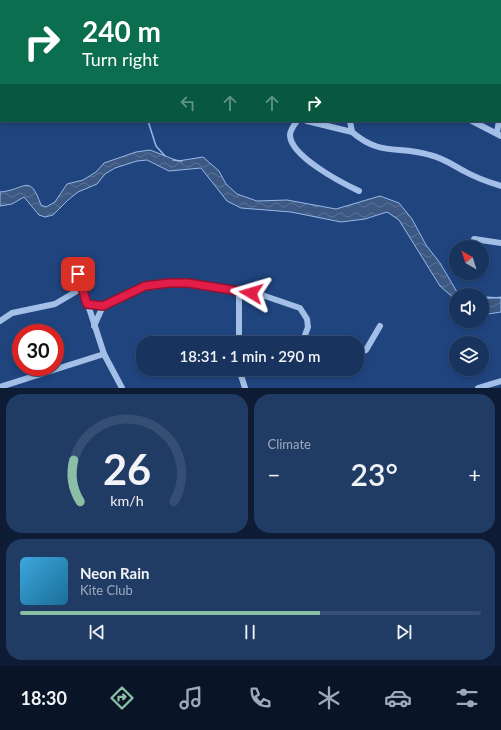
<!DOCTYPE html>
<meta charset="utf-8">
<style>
:root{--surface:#17335e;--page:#203b64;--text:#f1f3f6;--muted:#9eaabc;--line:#364e73;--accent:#8abfa5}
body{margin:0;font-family:Lato,sans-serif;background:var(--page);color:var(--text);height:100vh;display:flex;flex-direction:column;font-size:15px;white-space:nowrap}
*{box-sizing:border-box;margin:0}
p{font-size:13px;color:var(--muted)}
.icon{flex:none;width:22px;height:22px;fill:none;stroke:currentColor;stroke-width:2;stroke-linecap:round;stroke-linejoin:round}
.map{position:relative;height:388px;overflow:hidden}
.side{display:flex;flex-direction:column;gap:6px;padding:6px;background:#0d1c34;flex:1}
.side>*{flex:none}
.hud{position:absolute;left:0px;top:0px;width:501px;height:122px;box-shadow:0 2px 6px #0003,0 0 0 1px var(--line);background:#0b6e4f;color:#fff;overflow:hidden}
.needle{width:26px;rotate:321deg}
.fabs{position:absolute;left:449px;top:240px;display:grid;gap:8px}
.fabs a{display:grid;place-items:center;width:40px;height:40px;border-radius:50%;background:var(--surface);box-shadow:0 2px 6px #0003,0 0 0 1px var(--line);font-size:20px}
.speed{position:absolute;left:12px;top:324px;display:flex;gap:8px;font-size:20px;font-weight:700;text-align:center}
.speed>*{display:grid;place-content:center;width:52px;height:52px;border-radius:50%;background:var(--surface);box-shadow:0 2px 6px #0003,0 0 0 1px var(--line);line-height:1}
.speed .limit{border:6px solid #d22;background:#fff;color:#111}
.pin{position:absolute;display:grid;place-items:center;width:34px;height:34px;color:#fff;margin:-17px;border-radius:8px;box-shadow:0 2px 6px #0006}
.me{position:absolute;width:44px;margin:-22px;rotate:277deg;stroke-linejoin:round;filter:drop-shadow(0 0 3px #0008)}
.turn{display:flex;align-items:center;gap:14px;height:84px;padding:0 16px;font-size:18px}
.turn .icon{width:52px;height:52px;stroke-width:2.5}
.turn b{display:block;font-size:28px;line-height:34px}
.lanes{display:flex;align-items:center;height:38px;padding:0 16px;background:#0003;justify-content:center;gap:20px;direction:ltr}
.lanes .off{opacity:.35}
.big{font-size:30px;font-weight:600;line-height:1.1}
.side .tile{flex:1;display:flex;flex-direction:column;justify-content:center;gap:6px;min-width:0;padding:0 14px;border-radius:16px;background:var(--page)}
.side .dial{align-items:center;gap:0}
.dial svg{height:104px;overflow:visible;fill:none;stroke:var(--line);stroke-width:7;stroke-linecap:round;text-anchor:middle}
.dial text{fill:var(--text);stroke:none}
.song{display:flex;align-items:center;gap:12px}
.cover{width:48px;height:48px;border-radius:6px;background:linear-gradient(135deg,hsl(200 70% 55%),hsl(200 70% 35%))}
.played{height:4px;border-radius:2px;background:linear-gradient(90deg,var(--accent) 65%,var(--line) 65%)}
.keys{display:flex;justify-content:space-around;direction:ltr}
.heat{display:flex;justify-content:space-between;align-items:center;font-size:22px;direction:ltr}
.side .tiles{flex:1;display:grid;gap:6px;grid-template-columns:1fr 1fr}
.tile:last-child{grid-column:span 2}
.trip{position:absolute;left:136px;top:336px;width:228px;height:40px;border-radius:16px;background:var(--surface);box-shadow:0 2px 6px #0003,0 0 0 1px var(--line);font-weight:600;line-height:40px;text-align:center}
.tab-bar{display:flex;height:64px;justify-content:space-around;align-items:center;background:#091426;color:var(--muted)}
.tab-bar .icon{width:28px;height:28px}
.tab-bar .current{color:var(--accent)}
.tab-bar b{font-size:18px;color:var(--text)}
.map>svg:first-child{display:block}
.water{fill:url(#water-waves);stroke:#97b9e9}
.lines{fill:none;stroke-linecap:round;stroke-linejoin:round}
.stream{stroke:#97b9e9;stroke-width:1.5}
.minor{stroke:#a3bfe7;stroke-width:6}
.route-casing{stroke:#92132f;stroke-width:10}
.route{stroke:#e11d48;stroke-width:7}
</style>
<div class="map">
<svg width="501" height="388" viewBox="0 0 501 388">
<defs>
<pattern id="water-waves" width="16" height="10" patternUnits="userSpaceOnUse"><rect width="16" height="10" fill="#3d5983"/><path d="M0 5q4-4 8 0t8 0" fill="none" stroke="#5a7296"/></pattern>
</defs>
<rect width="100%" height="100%" fill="#1f447e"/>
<!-- water -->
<g class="water">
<path d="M 150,150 L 178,161 L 203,157 L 219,171 L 226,184 L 237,194 L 257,201 L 287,200 L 336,209 L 380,196 L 399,203 L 412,219 L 426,245 L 440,263 L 457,292 L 464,295 L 456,295 L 456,300 L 440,286 L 399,220 L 387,212 L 365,219 L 341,222 L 291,212 L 241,208 L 227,201 L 201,168 L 169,171 L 147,160 L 137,161 L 115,168 L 105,174 L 97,184 L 78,192 L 68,200 L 53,215 L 45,217 L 39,215 L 24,197 L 12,204 L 0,206 L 0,192 C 26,190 29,172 41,205 L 46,207 L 55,202 L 67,184 L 83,180 L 96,172 L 104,163 L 136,152 Z"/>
<polygon points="501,297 501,312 488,314 482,313 482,299"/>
</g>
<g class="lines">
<!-- stream -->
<g class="stream">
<polyline points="125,0 125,1"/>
<polyline points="148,121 156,146 165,156"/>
<polyline points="173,160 182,161"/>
<polyline points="482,297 501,298"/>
</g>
<!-- minor -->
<g class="minor">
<polyline points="90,0 91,1"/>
<polyline points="387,0 388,1"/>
<polyline points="405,0 407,1"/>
<polyline points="433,0 434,1"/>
<polyline points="495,0 495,1"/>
<polyline points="253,1 254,0"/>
<polyline points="330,1 330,0"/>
<polyline points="414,1 418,0"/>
<polyline points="459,1 462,0"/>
<polyline points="500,20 501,20"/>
<polyline points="500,80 501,79"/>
<path d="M 297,121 C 294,125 290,130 290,135 C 290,156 342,183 359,191"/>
<polyline points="307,121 352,132"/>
<path d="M 350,121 L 352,132 C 381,157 398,145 430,155 C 443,158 453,165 464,171 C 476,178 488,182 501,186"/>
<polyline points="472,121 501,136"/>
<polyline points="497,132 499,121"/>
<polyline points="474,239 501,243"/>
<polyline points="78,274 104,354 122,388"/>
<polyline points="87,304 103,306 145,286 169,283 188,283 262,295 300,308 307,319 308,327 302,343"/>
<polyline points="0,321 12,313 55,304 82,288"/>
<polyline points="94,326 103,306"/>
<polyline points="239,343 239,292"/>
<polyline points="357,355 366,350 380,326"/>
<polyline points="239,369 245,388"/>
<polyline points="0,387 104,354"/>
<polyline points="478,388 501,381"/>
</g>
</g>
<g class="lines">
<!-- route casing -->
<g class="route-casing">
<polyline id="route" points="78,274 87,304 103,306 145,286 169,283 188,283 251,293"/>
</g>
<!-- route -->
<use href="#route" class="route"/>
</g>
</svg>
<div class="fabs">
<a><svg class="needle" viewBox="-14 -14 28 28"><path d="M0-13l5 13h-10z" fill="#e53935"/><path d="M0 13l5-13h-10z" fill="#9eaabc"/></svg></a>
<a><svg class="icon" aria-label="sound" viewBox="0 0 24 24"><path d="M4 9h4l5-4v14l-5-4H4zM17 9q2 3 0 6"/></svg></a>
<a><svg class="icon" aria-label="layers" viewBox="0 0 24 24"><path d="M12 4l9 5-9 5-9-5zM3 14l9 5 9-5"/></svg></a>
</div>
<div class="speed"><div class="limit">30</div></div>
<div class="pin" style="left:78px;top:274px;background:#d93025"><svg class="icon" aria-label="arrive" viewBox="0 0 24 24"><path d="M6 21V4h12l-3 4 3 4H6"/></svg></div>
<svg class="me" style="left:251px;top:293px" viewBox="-20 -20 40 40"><path d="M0-17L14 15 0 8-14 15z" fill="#e11d48" stroke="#fff" stroke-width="4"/></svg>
<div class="trip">18:31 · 1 min · 290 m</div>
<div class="hud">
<div class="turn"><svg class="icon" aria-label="right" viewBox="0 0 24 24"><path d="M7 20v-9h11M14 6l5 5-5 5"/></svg><div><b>240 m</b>Turn right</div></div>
<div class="lanes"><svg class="icon off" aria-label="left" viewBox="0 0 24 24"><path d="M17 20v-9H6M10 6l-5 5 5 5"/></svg><svg class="icon off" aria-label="ahead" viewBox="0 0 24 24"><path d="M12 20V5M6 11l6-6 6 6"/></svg><svg class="icon off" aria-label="ahead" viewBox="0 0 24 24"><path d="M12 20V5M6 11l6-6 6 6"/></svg><svg class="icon" aria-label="right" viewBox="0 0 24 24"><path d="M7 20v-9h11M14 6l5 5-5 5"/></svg></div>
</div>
</div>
<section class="side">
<div class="tiles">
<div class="tile dial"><svg viewBox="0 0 100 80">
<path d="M14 69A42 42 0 1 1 86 69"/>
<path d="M14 69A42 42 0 0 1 9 37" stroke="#8abfa5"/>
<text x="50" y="56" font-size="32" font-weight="700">26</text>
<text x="50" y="72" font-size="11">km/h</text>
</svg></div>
<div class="tile"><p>Climate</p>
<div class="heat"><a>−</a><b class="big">23°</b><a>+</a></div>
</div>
<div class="tile">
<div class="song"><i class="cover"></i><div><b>Neon Rain</b><p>Kite Club</p></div></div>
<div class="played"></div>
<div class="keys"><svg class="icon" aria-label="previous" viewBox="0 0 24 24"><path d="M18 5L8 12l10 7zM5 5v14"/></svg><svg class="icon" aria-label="pause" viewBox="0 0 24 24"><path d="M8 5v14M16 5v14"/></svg><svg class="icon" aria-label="next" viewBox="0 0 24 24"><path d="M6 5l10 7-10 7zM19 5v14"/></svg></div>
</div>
</div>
</section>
<nav class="tab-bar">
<b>18:30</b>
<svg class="icon current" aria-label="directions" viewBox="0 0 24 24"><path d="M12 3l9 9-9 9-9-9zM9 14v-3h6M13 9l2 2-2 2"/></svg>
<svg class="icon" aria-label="music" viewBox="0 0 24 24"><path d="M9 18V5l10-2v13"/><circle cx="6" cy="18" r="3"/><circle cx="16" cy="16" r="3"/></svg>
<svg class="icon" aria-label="phone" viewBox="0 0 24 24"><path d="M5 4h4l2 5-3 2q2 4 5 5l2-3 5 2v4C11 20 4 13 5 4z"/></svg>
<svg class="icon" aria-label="climate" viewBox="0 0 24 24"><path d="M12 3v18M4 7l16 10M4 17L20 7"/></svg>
<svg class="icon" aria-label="car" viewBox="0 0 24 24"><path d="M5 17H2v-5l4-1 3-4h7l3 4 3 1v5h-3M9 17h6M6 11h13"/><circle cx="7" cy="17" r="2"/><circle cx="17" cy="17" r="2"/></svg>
<svg class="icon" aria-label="filters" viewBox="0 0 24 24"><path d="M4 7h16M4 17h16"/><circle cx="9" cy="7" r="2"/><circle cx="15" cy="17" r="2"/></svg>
</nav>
